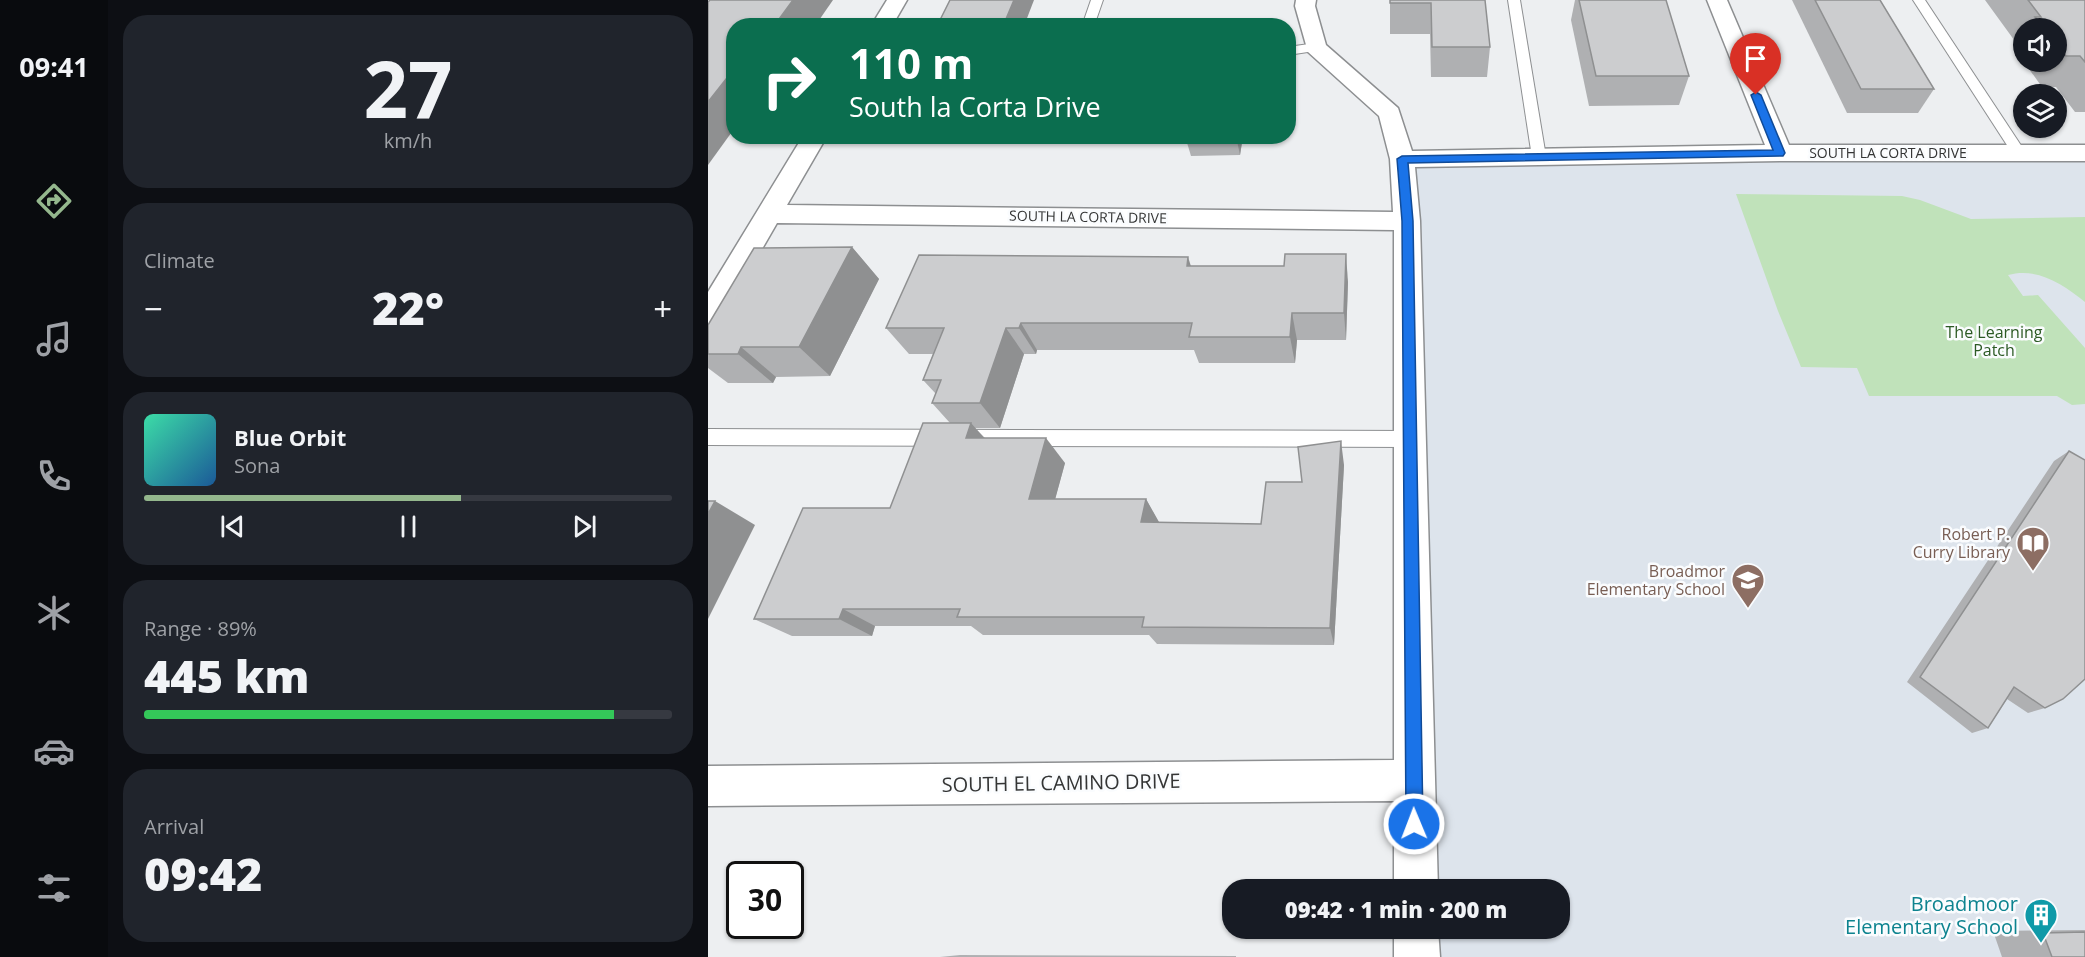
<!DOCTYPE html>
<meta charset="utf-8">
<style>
:root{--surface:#171b24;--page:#20242c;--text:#f1f3f6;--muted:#9ea1a6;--line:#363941;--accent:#94b78d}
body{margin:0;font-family:"Open Sans",sans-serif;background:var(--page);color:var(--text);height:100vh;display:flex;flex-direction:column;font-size:22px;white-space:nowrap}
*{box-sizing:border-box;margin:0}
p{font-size:20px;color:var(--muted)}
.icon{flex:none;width:33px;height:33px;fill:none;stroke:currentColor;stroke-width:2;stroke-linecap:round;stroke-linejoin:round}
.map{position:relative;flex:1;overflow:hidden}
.details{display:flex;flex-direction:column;gap:15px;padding:15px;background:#0d0f14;width:600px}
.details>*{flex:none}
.hud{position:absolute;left:18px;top:18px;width:570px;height:126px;border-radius:24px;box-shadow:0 2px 4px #0004;background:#0b6e4f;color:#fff;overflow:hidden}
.controls{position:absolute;left:1305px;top:18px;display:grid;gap:12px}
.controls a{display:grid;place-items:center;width:54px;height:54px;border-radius:50%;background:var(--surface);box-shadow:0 2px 4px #0004;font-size:30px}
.speed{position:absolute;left:18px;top:861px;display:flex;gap:12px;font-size:30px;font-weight:700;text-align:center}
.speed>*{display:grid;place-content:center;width:78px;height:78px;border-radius:50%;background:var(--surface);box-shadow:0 2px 4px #0004;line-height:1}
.speed .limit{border:3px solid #111;border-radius:9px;background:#fff;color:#111}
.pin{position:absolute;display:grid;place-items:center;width:51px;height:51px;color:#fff;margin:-62px -26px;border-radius:50% 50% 50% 0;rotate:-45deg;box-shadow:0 0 6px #0007}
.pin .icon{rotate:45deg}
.me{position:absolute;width:66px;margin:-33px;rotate:359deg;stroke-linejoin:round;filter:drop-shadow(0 0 4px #0008)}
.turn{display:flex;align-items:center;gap:21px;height:126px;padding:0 24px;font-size:27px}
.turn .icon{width:78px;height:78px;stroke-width:2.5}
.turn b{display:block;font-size:42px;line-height:51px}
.big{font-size:45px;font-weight:800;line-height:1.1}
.details .tile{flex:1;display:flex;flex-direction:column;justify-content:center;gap:9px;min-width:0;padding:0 21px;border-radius:24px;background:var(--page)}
.details .dial{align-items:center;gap:0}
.dial b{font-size:78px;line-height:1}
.song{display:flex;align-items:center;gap:18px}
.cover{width:72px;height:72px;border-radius:9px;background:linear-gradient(135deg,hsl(160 70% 55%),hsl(210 70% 35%))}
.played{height:6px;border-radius:3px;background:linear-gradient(90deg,var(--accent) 60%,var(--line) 60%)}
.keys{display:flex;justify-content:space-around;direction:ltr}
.heat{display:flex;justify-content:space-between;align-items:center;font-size:33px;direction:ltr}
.charge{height:9px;border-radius:4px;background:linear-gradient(90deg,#34c759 89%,var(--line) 0)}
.trip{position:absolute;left:514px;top:879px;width:348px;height:60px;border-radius:24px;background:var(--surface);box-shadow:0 2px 4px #0004;font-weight:800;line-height:60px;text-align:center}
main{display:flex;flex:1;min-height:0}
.tab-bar{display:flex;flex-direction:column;width:108px;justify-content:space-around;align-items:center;background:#090b0e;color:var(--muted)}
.tab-bar .icon{width:42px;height:42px}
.tab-bar .active{color:var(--accent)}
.tab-bar b{font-size:27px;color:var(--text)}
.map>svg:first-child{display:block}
.built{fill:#dde4ec}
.green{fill:#c0e2ba}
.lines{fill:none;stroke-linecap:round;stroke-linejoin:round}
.lane-casing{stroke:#8d8f91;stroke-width:2}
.street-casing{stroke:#8d8f91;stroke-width:3}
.lane{fill:#fff;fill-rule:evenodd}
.street{fill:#fff;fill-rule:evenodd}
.wall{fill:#afb0b2}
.shaded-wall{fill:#8f9091}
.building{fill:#cccdcf;stroke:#8f9091;stroke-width:1.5}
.route{fill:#1a73e8;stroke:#114b97;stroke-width:1.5}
.labels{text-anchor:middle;stroke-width:5;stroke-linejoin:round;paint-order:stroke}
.far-street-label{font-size:14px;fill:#343535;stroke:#fafcfe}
.park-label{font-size:16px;fill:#2c5a24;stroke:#fafcfe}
.education-label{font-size:16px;fill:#785e54;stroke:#fafcfe;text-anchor:end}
.near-street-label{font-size:20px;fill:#343535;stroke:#fafcfe}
.near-culture-label{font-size:20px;fill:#0d838f;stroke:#fafcfe;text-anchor:end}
</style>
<main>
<nav class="tab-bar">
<b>09:41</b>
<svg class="icon active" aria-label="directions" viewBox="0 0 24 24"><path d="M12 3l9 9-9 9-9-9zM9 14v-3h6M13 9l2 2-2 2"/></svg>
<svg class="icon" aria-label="music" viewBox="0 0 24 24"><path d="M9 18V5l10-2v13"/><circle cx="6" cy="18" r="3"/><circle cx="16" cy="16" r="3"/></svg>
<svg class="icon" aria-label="phone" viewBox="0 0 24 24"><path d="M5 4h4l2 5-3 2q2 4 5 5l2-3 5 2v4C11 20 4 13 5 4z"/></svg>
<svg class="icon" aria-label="climate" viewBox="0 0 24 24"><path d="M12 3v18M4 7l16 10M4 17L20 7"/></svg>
<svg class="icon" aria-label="car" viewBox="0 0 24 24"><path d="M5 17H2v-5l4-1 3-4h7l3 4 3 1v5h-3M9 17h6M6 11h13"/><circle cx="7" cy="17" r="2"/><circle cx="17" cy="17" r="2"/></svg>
<svg class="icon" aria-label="filters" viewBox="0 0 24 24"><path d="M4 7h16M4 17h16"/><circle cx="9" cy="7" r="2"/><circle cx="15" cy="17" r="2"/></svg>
</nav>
<section class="details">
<div class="tile dial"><b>27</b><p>km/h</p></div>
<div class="tile"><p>Climate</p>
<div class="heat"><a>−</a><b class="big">22°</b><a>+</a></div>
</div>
<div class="tile">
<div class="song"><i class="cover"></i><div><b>Blue Orbit</b><p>Sona</p></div></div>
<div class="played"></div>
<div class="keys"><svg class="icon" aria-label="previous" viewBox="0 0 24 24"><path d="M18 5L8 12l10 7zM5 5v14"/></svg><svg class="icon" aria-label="pause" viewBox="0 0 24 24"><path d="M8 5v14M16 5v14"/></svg><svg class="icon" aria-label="next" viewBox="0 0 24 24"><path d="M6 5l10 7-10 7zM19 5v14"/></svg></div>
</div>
<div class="tile"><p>Range · 89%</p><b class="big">445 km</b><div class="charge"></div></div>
<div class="tile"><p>Arrival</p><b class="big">09:42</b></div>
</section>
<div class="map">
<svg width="1377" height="957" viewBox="0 0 1377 957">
<rect width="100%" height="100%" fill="#edeff1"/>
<!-- built -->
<polygon class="built" points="1377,153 1377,957 709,957 708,929 852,928 852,890 708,889 694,159"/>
<!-- green -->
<path class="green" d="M 1028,194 L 1194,196 L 1212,200 L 1263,219 L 1377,217 L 1377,302 C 1355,284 1329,267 1300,275 L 1315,296 L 1330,295 L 1377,348 L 1377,404 L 1364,405 L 1349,396 L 1161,396 L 1149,368 L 1093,367 L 1070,311 Z"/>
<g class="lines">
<!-- lane casing -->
<g class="lane-casing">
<g id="lane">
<polygon points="383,0 395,0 386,26 374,26"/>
<polygon points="800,0 812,0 838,157 831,162 824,157"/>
<polygon points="1205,0 1217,0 1318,153 1316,156 1306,156"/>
<polygon points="608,43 613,44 614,47 613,50 580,55 580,47"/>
<polygon points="0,429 702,431 709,433 711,439 709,445 702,447 0,445"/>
</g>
</g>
<!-- street casing -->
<g class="street-casing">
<g id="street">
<polygon points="179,0 199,0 184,26 163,26"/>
<polygon points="588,0 608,0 607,6 618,45 690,108 704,151 1057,145 999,0 1019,0 1081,145 1377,145 1377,161 1072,161 707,167 712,221 730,890 686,890 686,801 0,806 0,766 686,760 686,230 69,223 10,325 0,328 0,292 95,136 119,136 79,205 685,212 682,159 671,116 600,52 587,6"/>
<polygon points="686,928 730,928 732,957 686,957"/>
</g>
</g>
<!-- lane -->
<use href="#lane" class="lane"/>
<!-- street -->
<use href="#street" class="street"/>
</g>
<!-- wall -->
<g class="wall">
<polygon points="682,0 777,0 782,47 779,77 723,77 722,34 682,34"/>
<polygon points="867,0 958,0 981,76 971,105 881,106 863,20"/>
<polygon points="1084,0 1172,0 1226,89 1210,113 1139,113"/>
<polygon points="1277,0 1377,0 1377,112 1367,112 1348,87 1334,87 1316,62 1348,62 1348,28 1316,28 1316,61 1306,47 1309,44"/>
<polygon points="477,136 535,136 532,155 483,156"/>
<polygon points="144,247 171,279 122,376 68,377 65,383 20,383 0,368 0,325"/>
<polygon points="483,266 640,282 638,340 589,340 587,363 491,363 486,350 329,350 328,354 316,354 292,428 267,428 277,438 357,463 347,499 438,499 451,523 553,524 594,482 636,465 626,645 449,644 441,635 275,635 263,626 167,626 164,636 84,636 46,619 182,508 242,423 224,403 228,394 215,380 225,354 201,354 178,328"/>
<polygon points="1361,451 1337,708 1320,713 1299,699 1280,728 1264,733 1199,682 1346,461"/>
<polygon points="1377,930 1377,957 1294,957 1285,931"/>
<polygon points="252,955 528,956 528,957 232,957"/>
</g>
<!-- shaded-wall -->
<g class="shaded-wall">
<polygon points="85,0 125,0 107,26 66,26"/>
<polygon points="306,0 326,0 316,26 295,26"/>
<polygon points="26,69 26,129 0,165 0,102"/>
<polygon points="528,136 535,136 532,155"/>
<polygon points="144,247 171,279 122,376 91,347"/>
<polygon points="638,254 640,282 638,340 636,313"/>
<polygon points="480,257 489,285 479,266"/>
<polygon points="584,313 589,340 587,363 582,337"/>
<polygon points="313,323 329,350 328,354 311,328"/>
<polygon points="298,328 316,354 292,428 272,403"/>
<polygon points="33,347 68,377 65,383 30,354"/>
<polygon points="263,423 285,448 258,438"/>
<polygon points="338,438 357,463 341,522 321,499"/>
<polygon points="633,441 636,465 626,645 622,628"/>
<polygon points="438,499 451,522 447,544 433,522"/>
<polygon points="7,501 47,525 0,619 0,514"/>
<polygon points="135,609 167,626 164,636 131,619"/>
</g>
<!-- building -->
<g class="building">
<polygon points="2,0 85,0 66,26 26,26 26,69 0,102 0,2"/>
<polygon points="242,0 306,0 295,26 229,26"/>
<polygon points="682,0 777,0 782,47 724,47 723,3 682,3"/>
<polygon points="871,0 958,0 981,76 888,76"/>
<polygon points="1107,0 1172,0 1226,89 1153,89"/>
<polygon points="1320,0 1377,0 1377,62 1372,56 1358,56 1348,45 1348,28 1336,28 1327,17 1333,17"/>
<polygon points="144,247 91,347 33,347 30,354 0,354 0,325 46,248"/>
<polygon points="577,254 638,254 636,313 584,313 582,337 481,337 484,323 313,323 311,328 298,328 272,403 224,403 233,380 215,380 236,328 178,328 211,255 480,257 479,266 576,266"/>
<polygon points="215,423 263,423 258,438 338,438 321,499 438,499 433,522 553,524 558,482 594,482 590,447 633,441 622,628 434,627 436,617 249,617 252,609 135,609 131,619 46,619 95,508 182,508"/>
<polygon points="1361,451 1377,460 1377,679 1355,699 1337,708 1306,687 1280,728 1212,677"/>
<polygon points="0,501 7,501 0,514"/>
<polygon points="1377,932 1377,957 1344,957 1335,933"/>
</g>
<!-- route -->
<polygon class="route" points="1048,92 1053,95 1077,153 1075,156 700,163 705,221 715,824 712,830 706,832 700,830 698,824 694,221 689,159 694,156 1065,150 1043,95"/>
<!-- icons -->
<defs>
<g id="library-pin" transform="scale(1.725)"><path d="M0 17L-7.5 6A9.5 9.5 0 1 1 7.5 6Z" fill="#8d6e63" stroke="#fafcfe"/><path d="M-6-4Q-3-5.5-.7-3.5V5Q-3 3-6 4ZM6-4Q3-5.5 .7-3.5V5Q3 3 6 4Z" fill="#fff"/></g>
<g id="school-pin" transform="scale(1.725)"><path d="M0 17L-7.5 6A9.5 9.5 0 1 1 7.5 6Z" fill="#8d6e63" stroke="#fafcfe"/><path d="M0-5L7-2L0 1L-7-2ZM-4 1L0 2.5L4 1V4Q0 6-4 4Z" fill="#fff"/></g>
<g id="building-pin" transform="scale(1.725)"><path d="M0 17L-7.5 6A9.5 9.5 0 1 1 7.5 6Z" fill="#0f9aa8" stroke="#fafcfe"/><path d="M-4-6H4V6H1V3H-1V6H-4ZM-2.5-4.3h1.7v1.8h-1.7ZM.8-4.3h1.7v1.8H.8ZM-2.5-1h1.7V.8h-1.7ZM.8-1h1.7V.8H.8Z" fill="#fff"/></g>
</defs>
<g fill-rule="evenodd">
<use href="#library-pin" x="1325" y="543"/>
<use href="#school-pin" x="1040" y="580"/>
<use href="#building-pin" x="1333" y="915"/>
</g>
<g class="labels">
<!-- far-street labels -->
<g class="far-street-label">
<text x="1180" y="158">SOUTH LA CORTA DRIVE</text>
<text transform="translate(380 217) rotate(1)" y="5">SOUTH LA CORTA DRIVE</text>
</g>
<!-- park labels -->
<g class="park-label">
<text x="1286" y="338">The Learning<tspan x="1286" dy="18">Patch</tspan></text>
</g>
<!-- education labels -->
<g class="education-label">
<text x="1302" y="540">Robert P.<tspan x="1302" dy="18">Curry Library</tspan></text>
<text x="1017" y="577">Broadmor<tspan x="1017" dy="18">Elementary School</tspan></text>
</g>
<!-- near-street labels -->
<g class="near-street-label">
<text transform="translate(353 783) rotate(-1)" y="7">SOUTH EL CAMINO DRIVE</text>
</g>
<!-- near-culture labels -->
<g class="near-culture-label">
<text x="1310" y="911">Broadmoor<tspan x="1310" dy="23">Elementary School</tspan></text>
</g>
</g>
</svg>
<div class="controls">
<a><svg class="icon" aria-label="sound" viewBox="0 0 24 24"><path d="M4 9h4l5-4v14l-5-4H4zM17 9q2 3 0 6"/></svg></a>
<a><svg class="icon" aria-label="layers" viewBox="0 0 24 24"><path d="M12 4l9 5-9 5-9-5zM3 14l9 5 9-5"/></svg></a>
</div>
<div class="speed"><div class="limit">30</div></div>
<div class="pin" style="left:1048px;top:95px;background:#d93025"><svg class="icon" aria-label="arrive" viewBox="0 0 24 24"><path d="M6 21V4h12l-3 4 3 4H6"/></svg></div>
<svg class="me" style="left:706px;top:824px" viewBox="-20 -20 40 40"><circle r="17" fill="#1a73e8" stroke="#fff" stroke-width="3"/><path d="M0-11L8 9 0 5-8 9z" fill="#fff"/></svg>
<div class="trip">09:42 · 1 min · 200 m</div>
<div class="hud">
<div class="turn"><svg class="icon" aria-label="right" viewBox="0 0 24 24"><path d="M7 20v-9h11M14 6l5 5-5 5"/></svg><div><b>110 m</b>South la Corta Drive</div></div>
</div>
</div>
</main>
